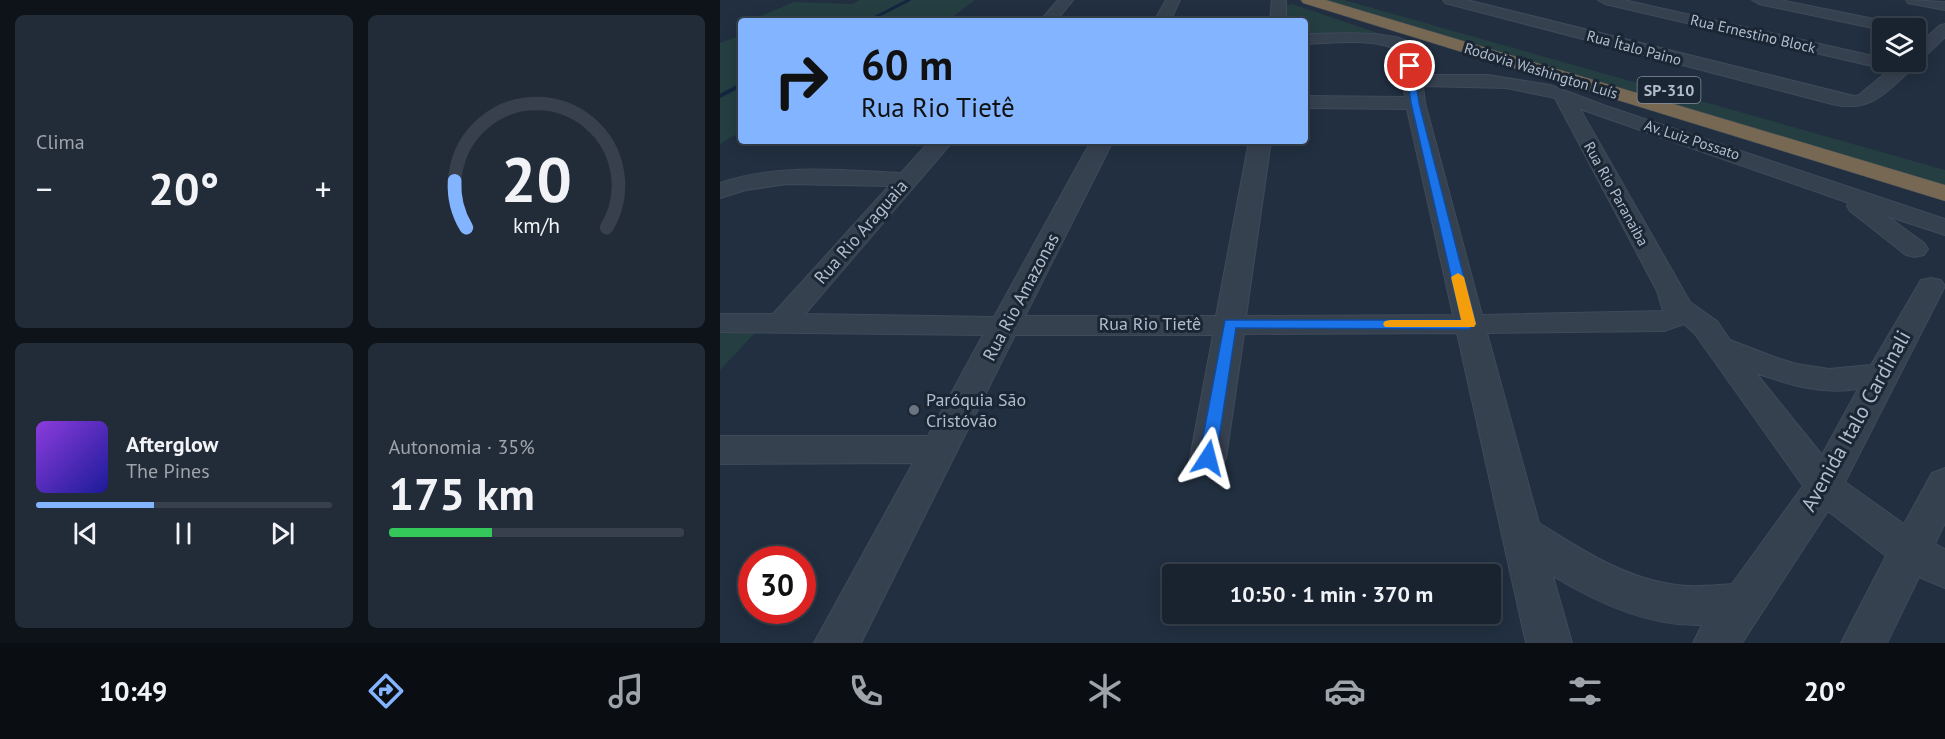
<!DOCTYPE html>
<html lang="pt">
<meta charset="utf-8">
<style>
:root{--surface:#192330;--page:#222b38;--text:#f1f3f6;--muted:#9fa4ab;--line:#37404c;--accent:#82b4ff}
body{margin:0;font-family:"PT Sans",sans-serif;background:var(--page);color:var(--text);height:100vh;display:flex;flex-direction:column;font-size:22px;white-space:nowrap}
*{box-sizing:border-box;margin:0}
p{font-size:20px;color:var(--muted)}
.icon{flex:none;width:33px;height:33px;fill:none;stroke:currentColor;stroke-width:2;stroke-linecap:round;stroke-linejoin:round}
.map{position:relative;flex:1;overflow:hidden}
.panel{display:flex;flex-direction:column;gap:15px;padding:15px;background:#0e131a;width:720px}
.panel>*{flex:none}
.top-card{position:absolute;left:18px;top:18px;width:570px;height:126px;border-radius:6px;box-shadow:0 3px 15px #0003,0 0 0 2px var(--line);background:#82b4ff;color:#111;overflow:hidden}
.fabs{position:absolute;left:1152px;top:18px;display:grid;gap:12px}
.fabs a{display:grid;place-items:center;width:54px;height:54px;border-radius:6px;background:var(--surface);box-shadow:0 3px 15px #0003,0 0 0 2px var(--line);font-size:30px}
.speed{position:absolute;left:18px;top:546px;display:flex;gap:12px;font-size:30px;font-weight:700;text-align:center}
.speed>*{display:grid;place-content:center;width:78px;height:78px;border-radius:50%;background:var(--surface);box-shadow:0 3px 15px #0003,0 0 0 2px var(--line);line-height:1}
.speed .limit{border:9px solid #d22;background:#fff;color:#111}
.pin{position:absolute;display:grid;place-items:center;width:51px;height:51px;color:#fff;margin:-26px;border:3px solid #fff;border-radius:50%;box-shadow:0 2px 6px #0007}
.me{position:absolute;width:66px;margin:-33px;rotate:9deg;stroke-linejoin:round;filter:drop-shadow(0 0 4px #0008)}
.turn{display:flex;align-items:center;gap:21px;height:126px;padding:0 24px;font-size:27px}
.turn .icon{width:78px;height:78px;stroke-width:2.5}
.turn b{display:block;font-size:42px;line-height:51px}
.big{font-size:45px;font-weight:700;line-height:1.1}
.panel .card{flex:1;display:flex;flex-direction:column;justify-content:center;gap:9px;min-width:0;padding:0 21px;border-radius:9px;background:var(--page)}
.panel .dial{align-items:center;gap:0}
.dial svg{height:156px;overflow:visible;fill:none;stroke:var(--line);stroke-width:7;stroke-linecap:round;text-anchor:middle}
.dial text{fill:var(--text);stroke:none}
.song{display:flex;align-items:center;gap:18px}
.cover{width:72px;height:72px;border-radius:9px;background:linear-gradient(135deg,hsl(270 70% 55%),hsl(240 70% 35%))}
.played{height:6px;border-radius:3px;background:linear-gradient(90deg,var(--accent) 40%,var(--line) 40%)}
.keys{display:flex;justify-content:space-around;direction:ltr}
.heat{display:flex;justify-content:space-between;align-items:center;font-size:33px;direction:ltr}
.charge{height:9px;border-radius:4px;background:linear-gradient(90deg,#34c759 35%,var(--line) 0)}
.panel .tiles{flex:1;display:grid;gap:15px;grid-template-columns:repeat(2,1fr)}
.trip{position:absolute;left:442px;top:564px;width:339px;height:60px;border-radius:6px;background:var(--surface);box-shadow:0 3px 15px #0003,0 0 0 2px var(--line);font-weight:700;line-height:60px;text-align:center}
.dock{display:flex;height:96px;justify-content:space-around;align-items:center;background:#0a0e13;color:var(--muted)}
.dock .icon{width:42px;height:42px}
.dock .selected{color:var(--accent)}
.dock b{font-size:27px;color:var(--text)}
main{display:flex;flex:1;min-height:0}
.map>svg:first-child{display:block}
.green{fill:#243e41}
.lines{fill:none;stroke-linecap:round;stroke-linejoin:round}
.stream-far1{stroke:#14263f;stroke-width:3}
.stream{stroke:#14263f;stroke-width:4}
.minor-casing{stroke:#3f4a59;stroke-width:2}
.highway-casing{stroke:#414c5b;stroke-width:1}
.minor{fill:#364150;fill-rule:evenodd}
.highway{fill:#766852;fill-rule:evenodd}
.route{fill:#1a73e8;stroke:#114b97;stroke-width:1.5}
.slow{fill:#f59e0b}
.worship-dot{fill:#6b7280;stroke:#1b2635;stroke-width:2}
.labels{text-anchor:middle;stroke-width:6;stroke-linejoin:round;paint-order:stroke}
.far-street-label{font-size:15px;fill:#b2bccb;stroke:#1b2635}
.shield{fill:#1b2635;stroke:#858f9e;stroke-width:1.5}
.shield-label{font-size:16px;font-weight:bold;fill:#b2bccb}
.street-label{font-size:18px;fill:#b2bccb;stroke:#1b2635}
.poi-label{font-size:18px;fill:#b2bccb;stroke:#1b2635;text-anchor:start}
.near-street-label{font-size:21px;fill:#b2bccb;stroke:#1b2635}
</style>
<main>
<section class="panel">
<div class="tiles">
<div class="card"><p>Clima</p>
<div class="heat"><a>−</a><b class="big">20°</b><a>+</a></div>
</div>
<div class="card dial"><svg viewBox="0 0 100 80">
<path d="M14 69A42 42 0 1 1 86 69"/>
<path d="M14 69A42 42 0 0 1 8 45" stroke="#82b4ff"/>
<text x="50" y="56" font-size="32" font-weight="700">20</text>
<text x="50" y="72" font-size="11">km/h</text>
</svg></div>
<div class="card">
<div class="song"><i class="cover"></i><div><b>Afterglow</b><p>The Pines</p></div></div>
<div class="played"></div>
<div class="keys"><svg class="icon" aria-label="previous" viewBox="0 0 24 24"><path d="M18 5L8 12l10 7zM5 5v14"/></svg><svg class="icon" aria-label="pause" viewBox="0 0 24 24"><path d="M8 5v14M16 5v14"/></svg><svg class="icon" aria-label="next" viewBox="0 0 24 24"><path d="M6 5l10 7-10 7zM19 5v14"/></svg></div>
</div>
<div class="card"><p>Autonomia · 35%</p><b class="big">175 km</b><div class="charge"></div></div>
</div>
</section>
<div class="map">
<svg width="1225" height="643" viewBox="0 0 1225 643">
<rect width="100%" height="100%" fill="#212f40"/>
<!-- green -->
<g class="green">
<polygon points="140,0 255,0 227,21 29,21 74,2 132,4"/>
<polygon points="599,0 624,0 1225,170 1225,185"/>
<polygon points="572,4 667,36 585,36 585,21 564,21 565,6"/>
<polygon points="21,35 21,132 0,144 0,43"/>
<polygon points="0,332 35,333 0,370"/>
</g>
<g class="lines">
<!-- stream-far1 -->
<polyline class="stream-far1" points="148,21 189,0"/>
<!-- stream -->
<polyline class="stream" points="0,96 21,85"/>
<!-- minor casing -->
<g class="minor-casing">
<g id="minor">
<polygon points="338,0 353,0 336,21 320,21"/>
<polygon points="446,0 460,0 450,21 434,21"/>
<polygon points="552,0 566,0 566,21 550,21"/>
<path d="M 723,0 L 747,0 L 1134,96 L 1139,95 L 1169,70 L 885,4 L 878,0 L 904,0 L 1162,58 L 1162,62 L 1196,62 L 1196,47 L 1219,26 L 1225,24 L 1225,37 L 1202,59 L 1196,60 L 1195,66 C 1168,90 1152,114 1112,104 L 725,3 Z"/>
<polygon points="1032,0 1060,0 1174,23 1182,28 1162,30 1039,4"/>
<polygon points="1186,0 1225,2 1225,10 1188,3"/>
<path d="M 585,34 C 609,34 674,29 692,44 C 699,51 700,66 702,75 L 768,75 L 830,85 L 886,106 L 1225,219 L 1225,235 L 1167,216 L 1204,243 L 1208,249 L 1204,255 L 1195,257 L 1186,255 L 1130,211 L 1127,206 L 1129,203 L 860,109 L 970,302 L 997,321 L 1010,340 L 1057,358 L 1077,364 L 1109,369 L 1151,365 L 1201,280 L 1211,278 L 1221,280 L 1225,286 L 1125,482 L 1184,524 L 1212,473 L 1225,468 L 1225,523 L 1215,544 L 1225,549 L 1225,588 L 1199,577 L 1167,643 L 1121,643 L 1166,556 L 1108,511 L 1022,643 L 973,643 L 982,625 C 929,627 877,603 833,576 L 852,643 L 806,643 L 737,333 L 524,334 L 506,458 L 501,468 L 488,472 L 475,468 L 470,458 L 493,335 L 295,335 L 141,643 L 94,643 L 193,463 L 0,464 L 0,436 L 208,436 L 263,335 L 0,332 L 0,314 L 53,314 L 169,186 L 67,184 L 26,190 L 0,198 L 0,183 C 58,163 121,170 181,173 L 210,141 L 233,141 L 85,314 L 274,317 L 371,141 L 393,141 L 305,316 L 496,316 L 529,141 L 551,141 L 526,316 L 733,315 L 687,109 L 585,108 L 585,96 L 685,97 L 680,52 C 658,37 611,43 585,44 ZM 703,86 L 786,88 L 835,98 L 937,291 L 943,311 L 762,315 L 705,103 ZM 964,324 L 975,334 L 1083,486 L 1012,584 C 994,585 975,588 957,585 C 906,579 862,550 819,523 L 767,333 L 944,331 ZM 1036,373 C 1069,385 1103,395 1138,389 L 1102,455 Z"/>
</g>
</g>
<!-- highway casing -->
<g class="highway-casing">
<polygon id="highway" points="581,0 606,0 1225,185 1225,201 583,3"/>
</g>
<!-- minor -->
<use href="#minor" class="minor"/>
<!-- highway -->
<use href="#highway" class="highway"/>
</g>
<!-- route -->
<polygon class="route" points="690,64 694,66 699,103 756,324 749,329 516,328 496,458 494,463 488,465 482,463 479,458 505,320 741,320 691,103 686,66"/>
<!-- slow -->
<polygon class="slow" points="738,273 744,277 756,324 754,327 665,327 663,324 665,321 670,320 741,320 731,277"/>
<!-- markers -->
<circle class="worship-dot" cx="194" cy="410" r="6"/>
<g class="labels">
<!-- far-street labels -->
<g class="far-street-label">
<text transform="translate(1033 34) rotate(13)" y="5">Rua Ernestino Block</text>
<text transform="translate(914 48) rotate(15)" y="5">Rua Ítalo Paino</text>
<text transform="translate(821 71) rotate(17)" y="5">Rodovia Washington Luís</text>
<text transform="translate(972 140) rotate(18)" y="5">Av. Luiz Possato</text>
<text transform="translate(896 194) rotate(61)" y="5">Rua Rio Paranaiba</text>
</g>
<!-- shield labels -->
<rect class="shield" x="917.5" y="77" width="63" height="26" rx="4.5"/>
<g class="shield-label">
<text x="949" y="96">SP-310</text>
</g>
<!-- street labels -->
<g class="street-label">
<text transform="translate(141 232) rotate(-49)" y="6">Rua Rio Araguaia</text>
<text transform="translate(301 297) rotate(-62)" y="6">Rua Rio Amazonas</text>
<text x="430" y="330">Rua Rio Tietê</text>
</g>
<!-- poi labels -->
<g class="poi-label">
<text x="206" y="406">Paróquia São<tspan x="206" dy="21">Cristóvão</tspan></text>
</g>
<!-- near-street labels -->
<g class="near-street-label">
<text transform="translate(1136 421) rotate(-61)" y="7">Avenida Italo Cardinali</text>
</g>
</g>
</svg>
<div class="fabs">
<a><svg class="icon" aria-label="layers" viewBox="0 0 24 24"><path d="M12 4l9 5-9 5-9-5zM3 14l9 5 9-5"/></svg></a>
</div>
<div class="speed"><div class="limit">30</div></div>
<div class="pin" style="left:690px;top:66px;background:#d93025"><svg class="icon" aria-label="arrive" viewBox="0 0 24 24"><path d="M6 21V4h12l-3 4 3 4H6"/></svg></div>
<svg class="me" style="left:488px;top:458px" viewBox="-20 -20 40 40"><path d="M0-17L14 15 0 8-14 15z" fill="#1a73e8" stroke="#fff" stroke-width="4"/></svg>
<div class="trip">10:50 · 1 min · 370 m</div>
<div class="top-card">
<div class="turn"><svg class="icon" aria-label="right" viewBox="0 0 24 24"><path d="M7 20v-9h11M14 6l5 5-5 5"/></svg><div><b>60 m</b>Rua Rio Tietê</div></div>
</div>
</div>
</main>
<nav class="dock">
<b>10:49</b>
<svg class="icon selected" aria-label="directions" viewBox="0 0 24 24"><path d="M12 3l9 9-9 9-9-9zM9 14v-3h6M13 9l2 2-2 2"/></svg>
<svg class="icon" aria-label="music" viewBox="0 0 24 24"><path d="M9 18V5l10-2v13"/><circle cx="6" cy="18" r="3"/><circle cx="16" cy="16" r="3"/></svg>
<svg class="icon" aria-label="phone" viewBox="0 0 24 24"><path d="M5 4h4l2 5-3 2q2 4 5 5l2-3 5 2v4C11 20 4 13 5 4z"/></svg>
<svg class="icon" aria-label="climate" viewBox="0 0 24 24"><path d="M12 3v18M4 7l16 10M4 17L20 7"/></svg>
<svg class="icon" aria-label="car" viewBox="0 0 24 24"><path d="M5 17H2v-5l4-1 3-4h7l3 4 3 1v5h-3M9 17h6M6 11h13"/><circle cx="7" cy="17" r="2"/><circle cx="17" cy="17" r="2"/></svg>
<svg class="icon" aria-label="filters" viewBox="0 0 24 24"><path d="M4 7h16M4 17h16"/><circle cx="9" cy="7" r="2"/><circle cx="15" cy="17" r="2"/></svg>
<b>20°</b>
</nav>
